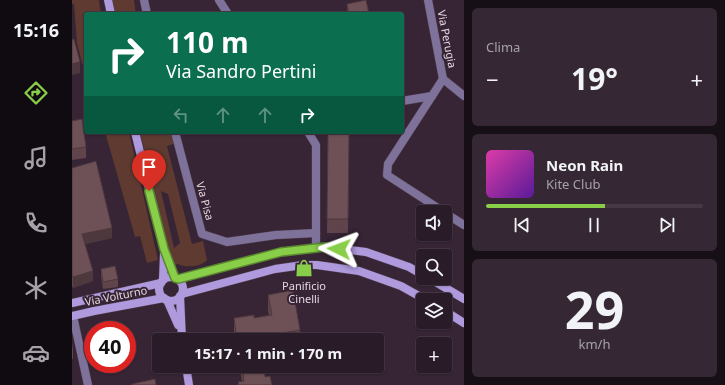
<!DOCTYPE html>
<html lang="it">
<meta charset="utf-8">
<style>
:root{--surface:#291b28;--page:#352834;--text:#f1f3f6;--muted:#a5a1a8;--line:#453945;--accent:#89ce48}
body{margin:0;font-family:"Noto Sans",sans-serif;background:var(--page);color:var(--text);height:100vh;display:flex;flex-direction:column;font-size:15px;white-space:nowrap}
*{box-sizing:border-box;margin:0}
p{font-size:13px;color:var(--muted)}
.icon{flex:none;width:22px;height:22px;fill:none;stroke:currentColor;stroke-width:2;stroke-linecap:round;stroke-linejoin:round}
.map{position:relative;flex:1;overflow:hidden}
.details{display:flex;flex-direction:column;gap:8px;padding:8px;background:#170f16;width:261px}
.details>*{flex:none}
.guide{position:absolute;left:12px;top:12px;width:320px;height:122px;border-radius:4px;box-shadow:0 1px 3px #0004,0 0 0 1px var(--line);background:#0b6e4f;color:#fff;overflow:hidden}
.buttons{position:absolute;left:344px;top:205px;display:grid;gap:8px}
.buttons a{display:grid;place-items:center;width:36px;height:36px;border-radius:4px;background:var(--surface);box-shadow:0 1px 3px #0004,0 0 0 1px var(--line);font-size:20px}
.speed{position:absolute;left:12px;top:321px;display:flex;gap:8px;font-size:20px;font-weight:700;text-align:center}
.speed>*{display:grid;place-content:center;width:52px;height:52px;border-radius:50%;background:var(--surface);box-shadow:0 1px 3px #0004,0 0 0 1px var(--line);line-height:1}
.speed .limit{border:6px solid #d22;background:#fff;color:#111}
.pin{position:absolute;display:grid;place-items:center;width:34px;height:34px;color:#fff;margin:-41px -17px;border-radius:50% 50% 50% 0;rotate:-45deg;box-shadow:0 0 4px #0007}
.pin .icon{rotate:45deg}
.me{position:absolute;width:44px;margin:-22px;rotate:273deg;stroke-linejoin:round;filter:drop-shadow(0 0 3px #0008)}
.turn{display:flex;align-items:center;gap:14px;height:84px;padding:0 16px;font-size:18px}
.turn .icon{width:52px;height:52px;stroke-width:2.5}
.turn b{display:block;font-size:28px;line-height:34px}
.lanes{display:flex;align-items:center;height:38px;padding:0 16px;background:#0003;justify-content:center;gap:20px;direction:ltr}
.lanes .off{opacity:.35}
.big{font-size:30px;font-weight:700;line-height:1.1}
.details .tile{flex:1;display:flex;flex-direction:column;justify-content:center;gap:6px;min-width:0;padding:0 14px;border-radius:6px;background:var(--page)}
.details .dial{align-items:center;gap:0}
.dial b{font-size:52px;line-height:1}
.song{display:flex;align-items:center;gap:12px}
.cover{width:48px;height:48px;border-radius:6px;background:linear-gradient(135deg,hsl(320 70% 55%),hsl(270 70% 35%))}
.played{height:4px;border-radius:2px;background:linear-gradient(90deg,var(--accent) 55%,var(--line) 55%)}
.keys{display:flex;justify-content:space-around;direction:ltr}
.heat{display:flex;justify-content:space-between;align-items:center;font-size:22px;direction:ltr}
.trip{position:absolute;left:80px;top:333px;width:232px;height:40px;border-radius:4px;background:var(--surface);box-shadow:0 1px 3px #0004,0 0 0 1px var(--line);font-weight:700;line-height:40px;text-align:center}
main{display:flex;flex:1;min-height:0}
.menu{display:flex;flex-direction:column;width:72px;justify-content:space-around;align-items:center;background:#100b10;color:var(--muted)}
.menu .icon{width:28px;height:28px}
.menu .active{color:var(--accent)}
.menu b{font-size:18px;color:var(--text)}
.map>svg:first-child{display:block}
.green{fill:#5e3a31;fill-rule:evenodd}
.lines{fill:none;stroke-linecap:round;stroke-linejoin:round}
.street-casing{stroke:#534051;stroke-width:9}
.secondary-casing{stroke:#534051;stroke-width:9}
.street{stroke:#7e729b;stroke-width:8}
.secondary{stroke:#ae9adc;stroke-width:8}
.wall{fill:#5f454b}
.shaded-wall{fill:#4d383d}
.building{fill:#6e5057;stroke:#4d383d}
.route-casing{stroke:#59862f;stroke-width:10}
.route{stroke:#89ce48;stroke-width:7}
.labels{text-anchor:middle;stroke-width:4;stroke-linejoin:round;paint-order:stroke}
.street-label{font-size:11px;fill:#e3d6e1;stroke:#372435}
.poi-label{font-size:11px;fill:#e3d6e1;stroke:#372435}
</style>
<main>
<nav class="menu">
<b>15:16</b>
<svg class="icon active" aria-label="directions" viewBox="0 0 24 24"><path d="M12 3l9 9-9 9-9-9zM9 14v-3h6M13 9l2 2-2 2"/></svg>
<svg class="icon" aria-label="music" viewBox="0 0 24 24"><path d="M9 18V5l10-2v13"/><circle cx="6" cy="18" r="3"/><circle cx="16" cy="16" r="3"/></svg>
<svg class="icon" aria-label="phone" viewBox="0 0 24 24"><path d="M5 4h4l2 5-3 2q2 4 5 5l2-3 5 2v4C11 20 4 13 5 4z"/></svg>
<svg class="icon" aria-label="climate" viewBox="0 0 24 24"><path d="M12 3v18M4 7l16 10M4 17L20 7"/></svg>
<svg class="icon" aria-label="car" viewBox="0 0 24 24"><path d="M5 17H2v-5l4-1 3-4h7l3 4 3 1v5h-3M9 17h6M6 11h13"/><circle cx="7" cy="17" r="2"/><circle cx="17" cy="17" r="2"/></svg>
</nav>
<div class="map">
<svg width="392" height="385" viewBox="0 0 392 385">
<rect width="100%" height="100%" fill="#372435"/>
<!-- green -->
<g class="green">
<polygon points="0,0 27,0 29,14 14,14 14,78 5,43 2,4 0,4"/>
<polygon points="40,0 62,0 64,14 42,14"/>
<polygon points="33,132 57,132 86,260 75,263 68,236 63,237"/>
<path d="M 68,132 L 101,132 L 104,143 L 95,146 L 120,244 L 131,241 L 135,260 C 129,267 114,268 106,264 L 100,266 ZM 89,191 L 96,194 L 108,243 L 102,248 Z"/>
</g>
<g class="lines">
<!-- street casing -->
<g class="street-casing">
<g id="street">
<polyline points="72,0 75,14"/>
<polyline points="147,0 156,14"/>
<polyline points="356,0 371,79 392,96"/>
<polyline points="371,79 316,164 315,175 372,212"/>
<polyline points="330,101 360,96"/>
<polyline points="103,132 130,234 155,242 204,235 244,233"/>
<polyline points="236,132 244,145 244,248"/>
<polyline points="373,213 392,225"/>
<polyline points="1,316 16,385"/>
</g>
</g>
<!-- secondary casing -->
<g class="secondary-casing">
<g id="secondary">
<polyline points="36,0 39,14"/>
<polyline points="63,132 92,249 103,278"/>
<circle cx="99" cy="289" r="12"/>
<polyline points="357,278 392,299"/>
<polyline points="106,279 209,252 253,247 294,252 337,267 351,275"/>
<polyline points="91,280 92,254"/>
<polyline points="110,294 203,269 231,265 245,265 287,271 329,286 354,300"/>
<polyline points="108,296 110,340"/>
<polyline points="95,300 106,325"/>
<polyline points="0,303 89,283"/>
<polyline points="373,311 392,323"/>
<polyline points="0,316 22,311 92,298"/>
<polyline points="114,366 117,385"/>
</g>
</g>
<!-- street -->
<use href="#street" class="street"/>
<!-- secondary -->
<use href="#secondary" class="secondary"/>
</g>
<!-- wall -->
<g class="wall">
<polygon points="275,4 297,14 275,14"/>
<polygon points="0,121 14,147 14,158 0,160"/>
<polygon points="256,134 277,134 276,233 255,233"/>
<polygon points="0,168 40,238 13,244 21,281 1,288 0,286"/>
<polygon points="29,269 46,279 46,287 31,289 29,276"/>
<polygon points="196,295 228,330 228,340 163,340 162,334 162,318 182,318 197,315 196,311"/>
<polygon points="0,343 1,349 1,359 0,359"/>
<polygon points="167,366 192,366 193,377 200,385 166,385 166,382 170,381"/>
</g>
<!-- shaded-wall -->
<g class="shaded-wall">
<polygon points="8,62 8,73 0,75 0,64"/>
<polygon points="40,228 40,238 10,245 10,234"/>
<polygon points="21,271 21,281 1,288 1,277"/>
</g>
<!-- building -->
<g class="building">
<polygon points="294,0 297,14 277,14 275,4"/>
<polygon points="2,39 8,62 0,64 0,40"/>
<polygon points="10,119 14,147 0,149 0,121"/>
<polygon points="256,134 277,134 276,219 255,219"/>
<polygon points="24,161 40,228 10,234 21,271 1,277 0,275 0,168"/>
<polygon points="43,266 46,279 31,282 29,269"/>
<polygon points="221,290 228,330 187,337 187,340 165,340 162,318 182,315 182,318 200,315 196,295"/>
<polygon points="170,366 192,366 193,377 198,376 200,385 167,385 166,382 172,381"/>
<polygon points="83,379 84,385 60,385 60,384"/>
</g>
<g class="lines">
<!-- route casing -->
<g class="route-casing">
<polyline id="route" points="77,191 92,249 103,278 106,279 209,252 253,247 267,249"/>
</g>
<!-- route -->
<use href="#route" class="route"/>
</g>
<!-- icons -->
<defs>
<g id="shop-bare" transform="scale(1.38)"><path d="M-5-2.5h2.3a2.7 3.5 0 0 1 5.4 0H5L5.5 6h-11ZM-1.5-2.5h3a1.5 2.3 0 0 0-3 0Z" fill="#89ce48" stroke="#372435" stroke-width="2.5" paint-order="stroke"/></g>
</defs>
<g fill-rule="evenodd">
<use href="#shop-bare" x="232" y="268"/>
</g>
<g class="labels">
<!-- street labels -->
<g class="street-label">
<text transform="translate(375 39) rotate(79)" y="4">Via Perugia</text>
<text transform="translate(133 201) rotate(75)" y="4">Via Pisa</text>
<text transform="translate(44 296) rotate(-11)" y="4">Via Volturno</text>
</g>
<!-- poi labels -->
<g class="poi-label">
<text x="232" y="290">Panificio<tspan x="232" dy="13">Cinelli</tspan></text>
</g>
</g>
</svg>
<div class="buttons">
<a><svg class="icon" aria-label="sound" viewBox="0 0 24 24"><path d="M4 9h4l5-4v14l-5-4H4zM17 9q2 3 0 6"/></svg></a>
<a><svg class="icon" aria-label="search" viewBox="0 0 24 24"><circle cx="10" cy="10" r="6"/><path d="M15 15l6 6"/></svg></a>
<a><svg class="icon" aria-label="layers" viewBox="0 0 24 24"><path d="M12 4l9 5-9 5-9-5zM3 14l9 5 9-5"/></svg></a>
<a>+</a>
</div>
<div class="speed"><div class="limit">40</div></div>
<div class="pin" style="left:77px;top:191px;background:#d93025"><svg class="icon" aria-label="arrive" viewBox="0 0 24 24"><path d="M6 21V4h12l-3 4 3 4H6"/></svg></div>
<svg class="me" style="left:267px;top:249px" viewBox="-20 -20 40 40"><path d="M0-17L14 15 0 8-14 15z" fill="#89ce48" stroke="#fff" stroke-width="4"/></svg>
<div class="trip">15:17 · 1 min · 170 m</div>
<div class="guide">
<div class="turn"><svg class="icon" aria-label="right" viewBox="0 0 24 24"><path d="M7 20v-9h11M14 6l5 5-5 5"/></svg><div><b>110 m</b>Via Sandro Pertini</div></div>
<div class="lanes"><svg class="icon off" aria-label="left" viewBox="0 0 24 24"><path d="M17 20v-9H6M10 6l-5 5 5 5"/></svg><svg class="icon off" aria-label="ahead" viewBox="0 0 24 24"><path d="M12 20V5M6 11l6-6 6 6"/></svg><svg class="icon off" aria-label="ahead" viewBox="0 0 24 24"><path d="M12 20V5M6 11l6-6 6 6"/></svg><svg class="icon" aria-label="right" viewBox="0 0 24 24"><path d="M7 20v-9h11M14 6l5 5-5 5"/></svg></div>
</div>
</div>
<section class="details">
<div class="tile"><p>Clima</p>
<div class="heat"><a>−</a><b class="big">19°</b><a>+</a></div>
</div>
<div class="tile">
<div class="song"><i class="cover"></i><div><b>Neon Rain</b><p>Kite Club</p></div></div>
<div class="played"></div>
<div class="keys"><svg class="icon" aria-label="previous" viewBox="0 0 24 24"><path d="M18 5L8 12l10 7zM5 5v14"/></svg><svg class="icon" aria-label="pause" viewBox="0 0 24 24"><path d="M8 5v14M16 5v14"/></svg><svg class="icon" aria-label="next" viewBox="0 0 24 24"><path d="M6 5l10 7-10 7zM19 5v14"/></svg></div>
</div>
<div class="tile dial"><b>29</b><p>km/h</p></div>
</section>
</main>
